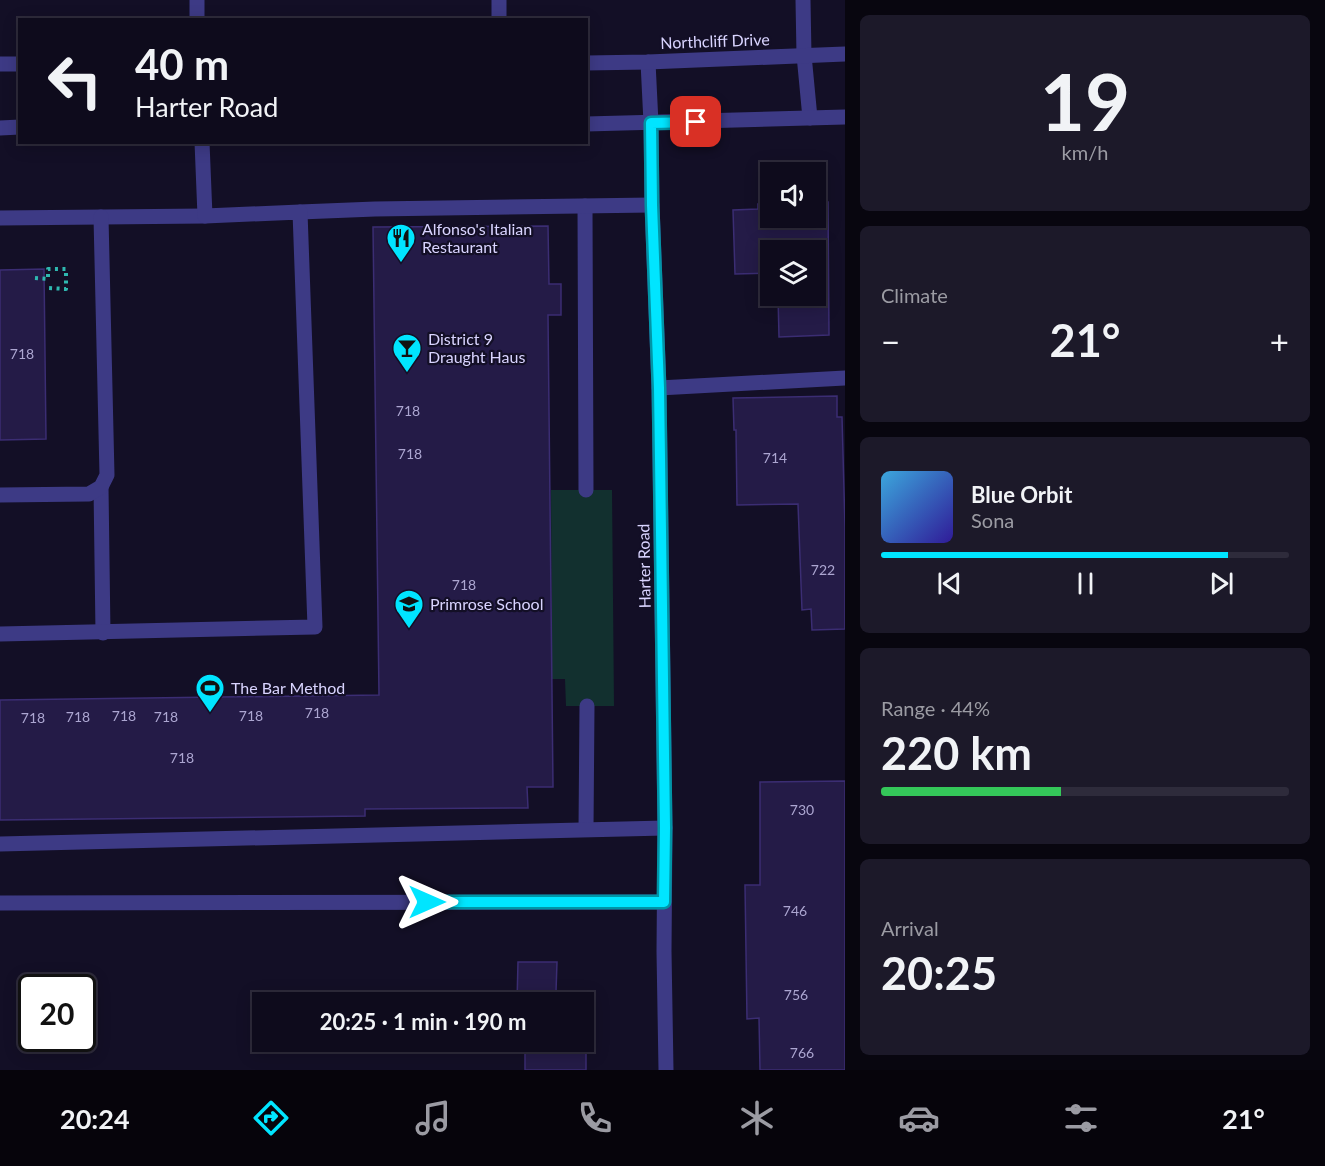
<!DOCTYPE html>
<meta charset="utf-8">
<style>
:root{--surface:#0e0b1c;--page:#1c1929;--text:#f1f3f6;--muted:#9b9ba3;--line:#2e2b3b;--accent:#00e5ff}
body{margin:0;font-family:Lato,sans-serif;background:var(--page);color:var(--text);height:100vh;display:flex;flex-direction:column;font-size:22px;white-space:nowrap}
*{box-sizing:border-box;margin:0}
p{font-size:20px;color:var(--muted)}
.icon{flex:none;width:33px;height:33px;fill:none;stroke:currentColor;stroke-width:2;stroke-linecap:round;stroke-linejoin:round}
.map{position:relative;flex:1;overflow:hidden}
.panel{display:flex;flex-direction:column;gap:15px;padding:15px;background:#08060f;width:480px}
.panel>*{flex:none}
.hud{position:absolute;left:18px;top:18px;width:570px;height:126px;border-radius:0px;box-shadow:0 3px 15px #0003,0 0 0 2px var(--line);background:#0e0b1c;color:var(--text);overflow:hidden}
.fabs{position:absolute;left:760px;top:162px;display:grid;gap:12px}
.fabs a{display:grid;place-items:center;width:66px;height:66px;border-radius:0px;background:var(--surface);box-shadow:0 3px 15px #0003,0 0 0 2px var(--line);font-size:30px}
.speed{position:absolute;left:18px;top:974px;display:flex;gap:12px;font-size:30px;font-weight:700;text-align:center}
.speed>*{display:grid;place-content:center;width:78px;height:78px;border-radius:50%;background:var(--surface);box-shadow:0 3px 15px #0003,0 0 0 2px var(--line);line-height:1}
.speed .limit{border:3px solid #111;border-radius:9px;background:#fff;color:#111}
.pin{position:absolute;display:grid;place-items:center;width:51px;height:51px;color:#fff;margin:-26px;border-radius:12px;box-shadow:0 3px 9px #0006}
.me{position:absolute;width:66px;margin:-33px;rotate:90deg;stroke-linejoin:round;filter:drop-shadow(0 0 4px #0008)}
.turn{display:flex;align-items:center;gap:21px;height:126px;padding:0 18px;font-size:27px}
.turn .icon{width:78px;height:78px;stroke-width:2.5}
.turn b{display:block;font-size:42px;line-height:51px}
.big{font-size:45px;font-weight:700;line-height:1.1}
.panel .widget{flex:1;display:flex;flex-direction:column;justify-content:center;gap:9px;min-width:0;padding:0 21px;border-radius:9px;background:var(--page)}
.panel .dial{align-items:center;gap:0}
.dial b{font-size:78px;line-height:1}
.song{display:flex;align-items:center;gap:18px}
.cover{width:72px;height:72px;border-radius:9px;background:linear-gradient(135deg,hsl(200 70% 55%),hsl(250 70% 35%))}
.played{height:6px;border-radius:3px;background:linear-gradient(90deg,var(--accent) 85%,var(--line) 85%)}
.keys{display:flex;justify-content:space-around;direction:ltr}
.heat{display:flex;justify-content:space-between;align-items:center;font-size:33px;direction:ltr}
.charge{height:9px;border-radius:4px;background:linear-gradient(90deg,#34c759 44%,var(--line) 0)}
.trip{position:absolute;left:252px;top:992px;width:342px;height:60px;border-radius:0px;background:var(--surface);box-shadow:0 3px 15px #0003,0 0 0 2px var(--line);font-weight:700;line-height:60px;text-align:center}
.menu{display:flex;height:96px;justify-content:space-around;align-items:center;background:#06040b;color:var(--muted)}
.menu .icon{width:42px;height:42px}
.menu .selected{color:var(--accent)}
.menu b{font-size:27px;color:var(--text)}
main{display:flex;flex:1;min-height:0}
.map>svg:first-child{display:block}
.green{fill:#12302f}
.building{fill:#241b47;stroke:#3b2d73;stroke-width:1.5}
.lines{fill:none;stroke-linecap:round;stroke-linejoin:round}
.path{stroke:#2fb8b0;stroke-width:4;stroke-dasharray:3 4.5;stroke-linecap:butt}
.minor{stroke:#3d3a85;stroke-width:15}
.route-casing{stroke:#0095a6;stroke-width:15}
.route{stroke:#00e5ff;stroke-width:10}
.labels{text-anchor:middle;stroke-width:4.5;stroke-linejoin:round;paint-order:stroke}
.number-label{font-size:14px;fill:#aca6d1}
.street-label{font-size:16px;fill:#d9d4ff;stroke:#130f26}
.poi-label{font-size:16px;fill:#d9d4ff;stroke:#130f26;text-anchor:start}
</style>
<main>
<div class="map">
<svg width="845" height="1070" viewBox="0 0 845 1070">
<rect width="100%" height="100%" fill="#130f26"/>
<!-- green -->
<polygon class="green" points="551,490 612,490 614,706 566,706 565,679 552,679"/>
<!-- building -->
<g class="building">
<polygon points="828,202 829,335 779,337 778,296 816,296 816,250 771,250 771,273 735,274 733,210 758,209 758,204 771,204 771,218 816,218 816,203"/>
<polygon points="548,226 549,284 561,284 561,315 548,315 553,787 527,787 528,808 365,809 365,816 0,820 0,700 379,695 373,227"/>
<polygon points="44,269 46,439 0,440 0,270"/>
<polygon points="837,396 837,417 842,417 845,527 845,629 812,630 811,609 802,610 798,504 737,505 736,430 734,430 733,398"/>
<polygon points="845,781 845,1070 760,1070 759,1018 747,1019 745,885 760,885 760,782"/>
<polygon points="518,962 557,962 556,992 564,993 564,1002 517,1002"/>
<polygon points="584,1019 586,1019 586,1070 525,1070 525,1041 584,1041"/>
</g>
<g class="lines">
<!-- path -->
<polyline class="path" points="35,278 48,279 48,269 66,269 66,289 49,288"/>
<!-- minor -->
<g class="minor">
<polyline points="197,0 197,20"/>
<polyline points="499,0 499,20"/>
<polyline points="803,0 804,55 810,118"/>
<polyline points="648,62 651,123 652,205 659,388 665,828 664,951 666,1070"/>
<polyline points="586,63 648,62 845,54"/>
<polyline points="0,64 20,64"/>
<polyline points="586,124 845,117"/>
<polyline points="0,128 20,127"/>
<polyline points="585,206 586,490"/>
<polyline points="300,212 375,209 652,205"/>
<polyline points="0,218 205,216"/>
<polyline points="659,388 845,378"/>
<polyline points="101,487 103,633"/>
<polyline points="0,495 89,494 101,487 107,475 101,217"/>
<polyline points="0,634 315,627 300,212 205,216 202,142"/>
<polyline points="586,829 587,706"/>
<polyline points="0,844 665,828"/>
<polyline points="0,903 664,902"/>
</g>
</g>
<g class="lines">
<!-- route casing -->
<g class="route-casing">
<polyline id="route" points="427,902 664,902 665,828 660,458 659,388 652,205 651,123 696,122"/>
</g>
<!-- route -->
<use href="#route" class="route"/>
</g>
<!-- icons -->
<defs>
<g id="restaurant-pin" transform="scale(1.5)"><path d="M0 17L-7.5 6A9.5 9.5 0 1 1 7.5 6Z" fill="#00e5ff" stroke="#130f26"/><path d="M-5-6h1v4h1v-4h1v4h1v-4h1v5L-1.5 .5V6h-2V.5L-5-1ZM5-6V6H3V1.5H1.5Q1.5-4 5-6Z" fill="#111"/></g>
<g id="bar-pin" transform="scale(1.5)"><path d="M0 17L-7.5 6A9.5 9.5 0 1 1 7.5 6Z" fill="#00e5ff" stroke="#130f26"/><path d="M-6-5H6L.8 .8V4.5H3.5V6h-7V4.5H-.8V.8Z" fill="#111"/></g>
<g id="school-pin" transform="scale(1.5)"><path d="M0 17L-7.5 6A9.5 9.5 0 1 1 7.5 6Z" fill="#00e5ff" stroke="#130f26"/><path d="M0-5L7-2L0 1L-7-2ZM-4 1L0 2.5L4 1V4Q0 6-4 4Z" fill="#111"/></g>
<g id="stadium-pin" transform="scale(1.5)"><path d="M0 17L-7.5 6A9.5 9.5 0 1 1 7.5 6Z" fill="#00e5ff" stroke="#130f26"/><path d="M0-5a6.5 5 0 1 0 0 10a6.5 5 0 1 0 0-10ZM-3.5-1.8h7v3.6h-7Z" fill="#111"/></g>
</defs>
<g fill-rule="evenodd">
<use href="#restaurant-pin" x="401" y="238"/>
<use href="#bar-pin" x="407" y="348"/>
<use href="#school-pin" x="409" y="604"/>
<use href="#stadium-pin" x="210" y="688"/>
</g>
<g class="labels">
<!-- number labels -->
<g class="number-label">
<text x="22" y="359">718</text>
<text x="408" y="416">718</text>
<text x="410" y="459">718</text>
<text x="775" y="463">714</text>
<text x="823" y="575">722</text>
<text x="464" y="590">718</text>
<text x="317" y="718">718</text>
<text x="124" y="721">718</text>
<text x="251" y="721">718</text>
<text x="78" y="722">718</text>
<text x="166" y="722">718</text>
<text x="33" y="723">718</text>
<text x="182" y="763">718</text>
<text x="802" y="815">730</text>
<text x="795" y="916">746</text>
<text x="796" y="1000">756</text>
<text x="802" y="1058">766</text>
</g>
<!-- street labels -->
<g class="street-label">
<text transform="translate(715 41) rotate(-2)" y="6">Northcliff Drive</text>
<text transform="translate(644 566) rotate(-91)" y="6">Harter Road</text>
</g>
<!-- poi labels -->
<g class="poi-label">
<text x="422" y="235">Alfonso's Italian<tspan x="422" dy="18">Restaurant</tspan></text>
<text x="428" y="345">District 9<tspan x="428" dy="18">Draught Haus</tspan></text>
<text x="430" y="610">Primrose School</text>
<text x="231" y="694">The Bar Method</text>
</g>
</g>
</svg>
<div class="fabs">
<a><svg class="icon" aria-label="sound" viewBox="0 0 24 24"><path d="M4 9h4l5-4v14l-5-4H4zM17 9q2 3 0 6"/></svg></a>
<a><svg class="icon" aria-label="layers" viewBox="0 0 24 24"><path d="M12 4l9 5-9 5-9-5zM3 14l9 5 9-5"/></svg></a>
</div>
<div class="speed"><div class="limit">20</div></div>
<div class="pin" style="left:696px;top:122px;background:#d93025"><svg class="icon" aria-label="arrive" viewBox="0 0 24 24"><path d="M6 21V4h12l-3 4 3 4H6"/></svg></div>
<svg class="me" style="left:427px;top:902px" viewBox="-20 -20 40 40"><path d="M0-17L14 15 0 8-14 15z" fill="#00e5ff" stroke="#fff" stroke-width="4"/></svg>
<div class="trip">20:25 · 1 min · 190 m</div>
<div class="hud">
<div class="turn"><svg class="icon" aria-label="left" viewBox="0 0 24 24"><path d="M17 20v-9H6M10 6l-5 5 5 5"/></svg><div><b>40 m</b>Harter Road</div></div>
</div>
</div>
<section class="panel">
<div class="widget dial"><b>19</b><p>km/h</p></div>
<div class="widget"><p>Climate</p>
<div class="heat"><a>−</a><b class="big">21°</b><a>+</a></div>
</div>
<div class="widget">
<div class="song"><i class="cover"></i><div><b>Blue Orbit</b><p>Sona</p></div></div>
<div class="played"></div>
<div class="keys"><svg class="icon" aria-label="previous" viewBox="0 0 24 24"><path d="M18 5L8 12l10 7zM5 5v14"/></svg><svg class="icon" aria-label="pause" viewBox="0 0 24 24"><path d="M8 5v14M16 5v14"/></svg><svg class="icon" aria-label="next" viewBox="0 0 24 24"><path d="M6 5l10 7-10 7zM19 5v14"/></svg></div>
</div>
<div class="widget"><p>Range · 44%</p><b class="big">220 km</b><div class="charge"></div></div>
<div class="widget"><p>Arrival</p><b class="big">20:25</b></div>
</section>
</main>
<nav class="menu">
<b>20:24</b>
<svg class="icon selected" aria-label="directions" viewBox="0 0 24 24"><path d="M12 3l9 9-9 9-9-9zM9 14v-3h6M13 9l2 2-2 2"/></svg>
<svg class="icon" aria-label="music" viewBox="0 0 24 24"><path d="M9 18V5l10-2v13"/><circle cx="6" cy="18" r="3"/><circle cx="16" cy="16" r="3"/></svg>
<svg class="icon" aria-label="phone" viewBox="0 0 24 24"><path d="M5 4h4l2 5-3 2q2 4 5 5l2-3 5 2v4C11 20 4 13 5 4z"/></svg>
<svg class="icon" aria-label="climate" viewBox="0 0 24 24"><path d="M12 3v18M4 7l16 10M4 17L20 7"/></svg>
<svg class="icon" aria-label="car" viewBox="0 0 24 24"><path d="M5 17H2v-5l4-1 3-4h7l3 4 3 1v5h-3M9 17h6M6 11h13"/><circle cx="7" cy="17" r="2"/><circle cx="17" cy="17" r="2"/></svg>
<svg class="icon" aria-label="filters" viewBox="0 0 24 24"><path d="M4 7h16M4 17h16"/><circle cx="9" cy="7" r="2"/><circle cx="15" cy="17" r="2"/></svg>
<b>21°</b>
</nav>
